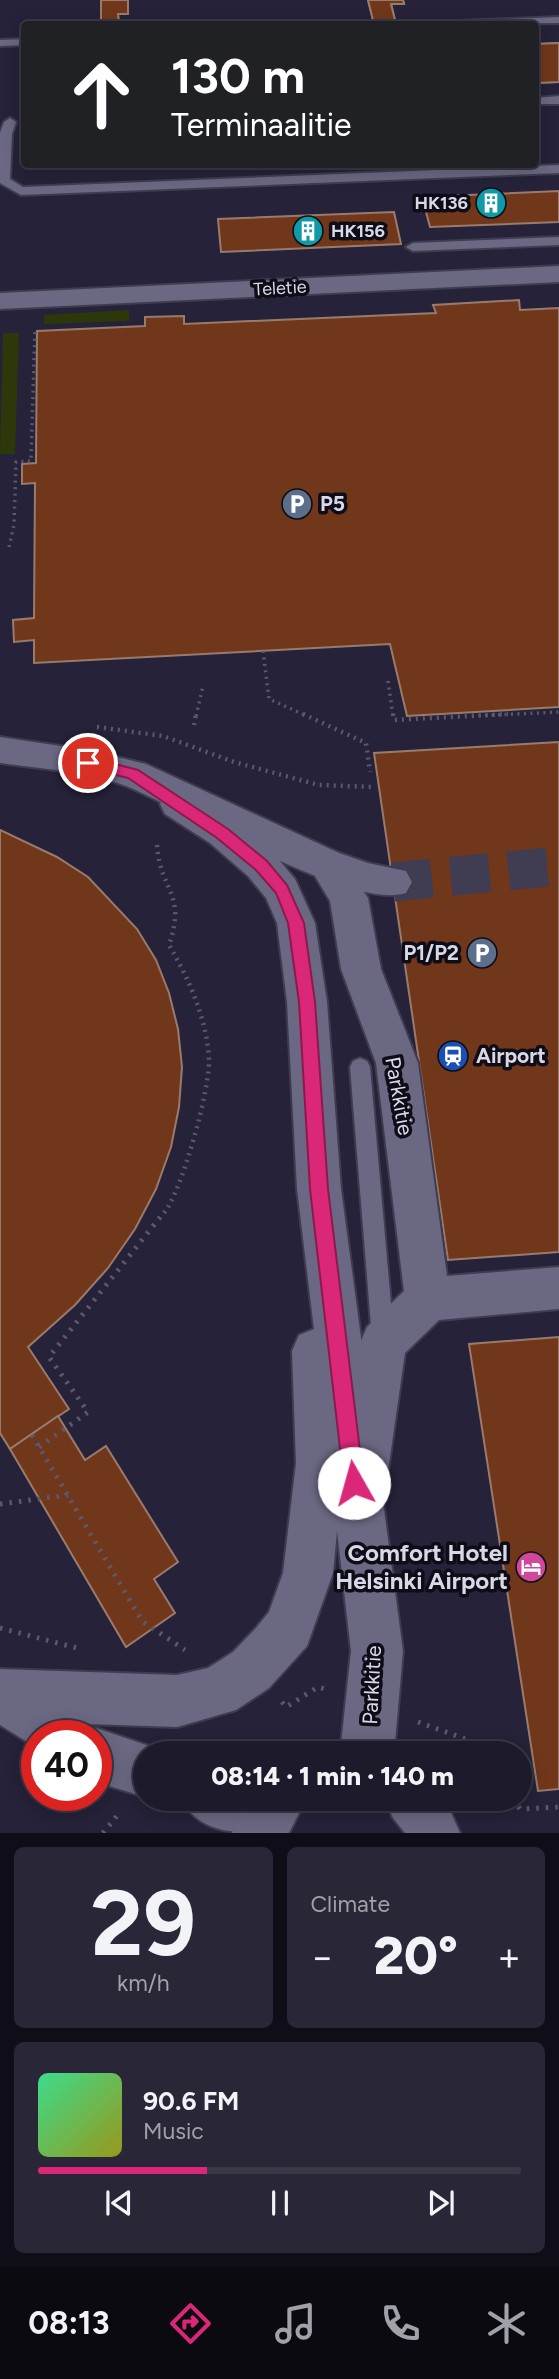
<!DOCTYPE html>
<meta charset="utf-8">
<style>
:root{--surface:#1c1a2b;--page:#292737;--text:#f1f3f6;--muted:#a0a1a9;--line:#3a3847;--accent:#db2777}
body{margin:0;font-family:Figtree,sans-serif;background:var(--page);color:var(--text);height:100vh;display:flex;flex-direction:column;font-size:26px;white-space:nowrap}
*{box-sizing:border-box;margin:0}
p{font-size:23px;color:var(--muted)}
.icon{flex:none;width:38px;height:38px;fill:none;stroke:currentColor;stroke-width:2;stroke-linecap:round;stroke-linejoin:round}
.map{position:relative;height:1833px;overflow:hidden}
.sheet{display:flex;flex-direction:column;gap:14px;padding:14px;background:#0f0e18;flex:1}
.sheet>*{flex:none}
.banner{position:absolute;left:21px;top:21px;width:518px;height:147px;border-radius:7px;box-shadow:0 4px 18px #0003,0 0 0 2px var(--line);background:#202124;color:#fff;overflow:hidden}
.speed{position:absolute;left:21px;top:1720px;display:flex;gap:14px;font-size:35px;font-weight:700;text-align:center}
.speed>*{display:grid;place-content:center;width:91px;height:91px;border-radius:50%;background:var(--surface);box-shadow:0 4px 18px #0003,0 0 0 2px var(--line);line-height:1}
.speed .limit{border:10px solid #d22;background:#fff;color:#111}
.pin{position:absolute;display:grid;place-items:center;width:60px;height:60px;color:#fff;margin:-30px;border:4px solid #fff;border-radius:50%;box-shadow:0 2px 7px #0007}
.me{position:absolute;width:77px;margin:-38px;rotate:353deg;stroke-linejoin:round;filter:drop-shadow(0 0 5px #0008)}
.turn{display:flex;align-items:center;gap:24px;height:147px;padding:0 35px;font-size:32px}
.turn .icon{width:91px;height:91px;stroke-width:2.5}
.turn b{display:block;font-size:49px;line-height:60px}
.big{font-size:52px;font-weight:800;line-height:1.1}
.sheet .widget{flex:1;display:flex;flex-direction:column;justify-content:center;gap:10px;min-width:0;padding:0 24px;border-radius:10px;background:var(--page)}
.sheet .dial{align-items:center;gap:0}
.dial b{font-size:91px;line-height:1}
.song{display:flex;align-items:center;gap:21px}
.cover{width:84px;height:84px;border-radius:10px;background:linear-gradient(135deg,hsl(150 70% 55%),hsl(60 70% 35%))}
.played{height:7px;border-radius:4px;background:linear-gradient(90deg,var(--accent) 35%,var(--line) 35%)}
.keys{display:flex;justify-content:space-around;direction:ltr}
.heat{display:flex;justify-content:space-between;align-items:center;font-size:38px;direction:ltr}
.sheet .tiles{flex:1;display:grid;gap:14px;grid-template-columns:1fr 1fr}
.widget:last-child{grid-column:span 2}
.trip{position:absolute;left:133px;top:1741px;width:399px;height:70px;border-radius:35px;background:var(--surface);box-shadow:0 4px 18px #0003,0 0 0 2px var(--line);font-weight:800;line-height:70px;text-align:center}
.dock{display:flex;height:112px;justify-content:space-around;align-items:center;background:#0b0a11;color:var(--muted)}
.dock .icon{width:49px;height:49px}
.dock .on{color:var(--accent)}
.dock b{font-size:32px;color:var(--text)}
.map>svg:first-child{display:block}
.green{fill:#2d380a}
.building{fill:#71371a;stroke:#997b6d;stroke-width:2}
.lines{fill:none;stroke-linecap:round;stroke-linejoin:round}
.secondary-tunnel{stroke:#403d53;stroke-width:39;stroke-dasharray:39 19;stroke-linecap:butt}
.service-casing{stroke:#3f3c50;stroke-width:4}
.minor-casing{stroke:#3f3c50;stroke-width:4}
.tertiary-casing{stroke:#3f3c50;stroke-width:4}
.secondary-casing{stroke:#3f3c50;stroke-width:4}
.path-far2{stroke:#5b596e;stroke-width:3.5;stroke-dasharray:2 4.5;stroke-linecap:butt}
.path-far1{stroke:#5b596e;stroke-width:4.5;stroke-dasharray:2 5;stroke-linecap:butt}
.path{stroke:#5b596e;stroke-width:5;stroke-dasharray:2.5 7;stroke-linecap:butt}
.service{fill:#6b6883;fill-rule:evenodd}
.minor{fill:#6b6883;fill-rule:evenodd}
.tertiary{fill:#6b6883;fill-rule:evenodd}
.secondary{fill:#6b6883;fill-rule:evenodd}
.path-bridge-far1{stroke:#5b596e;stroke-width:3.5;stroke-dasharray:2 4.5;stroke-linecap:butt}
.path-bridge{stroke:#5b596e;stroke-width:4.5;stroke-dasharray:2 5;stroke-linecap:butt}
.route{fill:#db2777;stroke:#8e194d;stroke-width:2}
.labels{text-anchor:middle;stroke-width:7;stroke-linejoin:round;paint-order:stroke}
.far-poi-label{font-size:18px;font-weight:bold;fill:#d9d8e7;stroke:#0e0d17;text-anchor:end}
.far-street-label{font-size:18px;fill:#d9d8e7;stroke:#0e0d17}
.poi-label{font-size:21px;font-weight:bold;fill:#d9d8e7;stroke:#0e0d17;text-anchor:start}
.street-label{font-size:21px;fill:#d9d8e7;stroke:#0e0d17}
.near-poi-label{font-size:24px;font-weight:bold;fill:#d9d8e7;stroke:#0e0d17;text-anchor:end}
</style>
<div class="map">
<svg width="559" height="1833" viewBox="0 0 559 1833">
<rect width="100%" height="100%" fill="#252239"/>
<!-- green -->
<g class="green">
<polygon points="129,310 129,321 44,324 44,315"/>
<polygon points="3,333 19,333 15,454 0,454"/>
</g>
<!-- building -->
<g class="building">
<polygon points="101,0 128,0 128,14 118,14 119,24 101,24"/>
<polygon points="101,0 128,0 128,14 118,14 119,24 101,24"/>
<polygon points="368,0 403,0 404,4 391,4 396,24 374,24"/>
<polygon points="368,0 403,0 404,4 391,4 396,24 374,24"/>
<polygon points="559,43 559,82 536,83 536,44"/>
<polygon points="559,43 559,82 536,83 536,44"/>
<polygon points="559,191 559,222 430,227 422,197"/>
<polygon points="394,212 401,244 221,252 218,219"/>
<polygon points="519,300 520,310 559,308 559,707 407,716 390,644 34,663 34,640 14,642 13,620 34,618 35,483 22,484 22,464 36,463 37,331 145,326 145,317 184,316 184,324 436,313 433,305"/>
<polygon points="559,742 559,1252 448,1260 374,753"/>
<polygon points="0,830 57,857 88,877 137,929 156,960 169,993 178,1029 182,1067 179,1107 171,1147 156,1189 135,1229 108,1268 75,1305 28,1347 69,1409 10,1449 0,1433"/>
<polygon points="559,1337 559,1789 538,1791 469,1344"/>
<polygon points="58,1416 85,1460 106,1446 178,1562 154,1579 175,1613 126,1647 10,1449"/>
</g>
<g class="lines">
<!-- secondary-tunnel -->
<polyline class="secondary-tunnel" points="393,882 559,866"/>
<!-- service casing -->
<g class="service-casing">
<g id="service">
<polygon points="559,17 559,23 451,24 457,21"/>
<polygon points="24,39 24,45 0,46 0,40"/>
<polygon points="559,96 559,104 536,104 536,98"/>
<polygon points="10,118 16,122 12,134 10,179 23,187 559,165 559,173 21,195 0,183 0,133 4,122"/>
<polygon points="559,237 559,245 413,251 406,247 413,243"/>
<polygon points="360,1058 367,1061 370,1067 394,1338 391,1346 383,1349 375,1346 372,1338 350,1067 353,1061"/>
</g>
</g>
<!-- minor casing -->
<g class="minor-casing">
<g id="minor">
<polygon points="559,266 559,282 0,309 0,293"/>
<polygon points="326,848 339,853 368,898 381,969 418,1063 447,1276 559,1267 559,1309 439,1320 405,1353 387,1478 380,1495 363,1502 346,1495 339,1478 360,1343 367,1327 404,1291 376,1063 341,969 330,901 307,863 313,853"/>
<path d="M 0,1669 C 26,1680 80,1706 90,1731 L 96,1728 L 164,1751 L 165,1754 L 145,1754 L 145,1797 L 96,1782 L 96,1736 L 37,1736 L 37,1748 L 0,1725 Z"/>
<path d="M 181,1799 L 251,1799 L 265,1814 L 273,1833 C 231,1833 200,1833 181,1799 Z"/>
</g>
</g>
<!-- tertiary casing -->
<g class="tertiary-casing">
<g id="tertiary">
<polygon points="178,790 191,794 236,823 274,854 295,879 315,923 327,1002 341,1189 403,1651 394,1754 340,1754 351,1651 337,1531 333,1573 307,1646 269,1688 236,1710 177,1727 0,1721 0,1669 177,1675 208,1668 233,1652 256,1628 269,1612 283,1573 296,1463 292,1351 299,1335 314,1329 297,1189 287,1002 277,923 266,898 248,876 210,843 165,814 160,804 165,794"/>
<polygon points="248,1799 306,1799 289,1833 232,1833"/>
<polygon points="385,1799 445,1799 460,1833 405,1833 393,1818"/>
</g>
</g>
<!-- secondary casing -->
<g class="secondary-casing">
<path id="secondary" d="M 0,737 L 88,750 L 146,764 L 339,853 L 368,863 L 406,871 L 412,882 L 406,893 C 352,911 185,810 126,786 C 87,771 41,769 0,763 Z"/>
</g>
<!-- path-far2 -->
<g class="path-far2">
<polyline points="9,547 14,525 16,462 31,461 35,328"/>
<polyline points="388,681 393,716"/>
<polyline points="196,716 203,686"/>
<polyline points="472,716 559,712"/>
</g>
<!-- path-far1 -->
<g class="path-far1">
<polyline points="393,714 394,720 508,714"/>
<polyline points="194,725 196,714"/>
<polyline points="97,727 163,736 234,762 319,785 372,787"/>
<path d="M 157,845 C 160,891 187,893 169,945 C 189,979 207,1019 209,1060 C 210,1089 182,1191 164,1213"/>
</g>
<!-- path -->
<g class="path">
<polyline points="32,1435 142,1621 185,1650"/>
<polyline points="39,1447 88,1412 49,1357 165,1211"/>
<polyline points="0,1504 68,1495"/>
<polyline points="0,1628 77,1648"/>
<polyline points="282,1702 286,1707 318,1687 328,1690"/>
<polyline points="418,1722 468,1740 478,1754"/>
<polyline points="513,1799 520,1809 559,1807"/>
<polyline points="103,1833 120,1812"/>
</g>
<!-- service -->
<use href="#service" class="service"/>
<!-- minor -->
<use href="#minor" class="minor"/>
<!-- tertiary -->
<use href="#tertiary" class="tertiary"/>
<!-- secondary -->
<use href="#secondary" class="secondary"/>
<!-- path-bridge-far1 -->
<polyline class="path-bridge-far1" points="263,651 269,699 307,716"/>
<!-- path-bridge -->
<polyline class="path-bridge" points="303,714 366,743 370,772"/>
</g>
<!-- route -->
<polygon class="route" points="88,757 138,770 228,829 267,861 287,885 304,923 315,1002 328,1189 364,1483 361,1490 354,1493 347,1490 344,1483 310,1189 299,1002 288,923 276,893 256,870 217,838 128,778 82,767 80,763"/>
<!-- icons -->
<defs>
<g id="building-disc" transform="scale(1.575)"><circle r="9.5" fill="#0f9aa8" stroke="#0e0d17"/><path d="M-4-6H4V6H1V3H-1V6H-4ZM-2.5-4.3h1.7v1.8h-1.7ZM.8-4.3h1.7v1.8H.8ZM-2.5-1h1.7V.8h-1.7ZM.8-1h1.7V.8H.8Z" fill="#fff"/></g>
<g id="parking-disc" transform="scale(1.575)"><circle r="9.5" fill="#5c6f8a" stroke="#0e0d17"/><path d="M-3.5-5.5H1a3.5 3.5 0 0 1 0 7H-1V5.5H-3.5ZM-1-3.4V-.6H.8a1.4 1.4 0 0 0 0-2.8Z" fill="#fff"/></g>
<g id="station-disc" transform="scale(1.575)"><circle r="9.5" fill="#1a4fb4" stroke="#0e0d17"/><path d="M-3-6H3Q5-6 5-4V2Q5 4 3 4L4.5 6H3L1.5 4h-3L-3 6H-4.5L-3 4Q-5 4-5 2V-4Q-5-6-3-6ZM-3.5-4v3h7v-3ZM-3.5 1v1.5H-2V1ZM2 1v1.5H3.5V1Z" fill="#fff"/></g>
<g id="hotel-disc" transform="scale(1.575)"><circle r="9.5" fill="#d1479c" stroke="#0e0d17"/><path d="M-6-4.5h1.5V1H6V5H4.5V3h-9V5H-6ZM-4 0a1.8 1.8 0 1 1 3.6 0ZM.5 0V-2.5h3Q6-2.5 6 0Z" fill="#fff"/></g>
</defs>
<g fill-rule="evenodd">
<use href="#building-disc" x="491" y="203"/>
<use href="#building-disc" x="308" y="231"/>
<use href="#parking-disc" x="297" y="504"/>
<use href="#parking-disc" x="482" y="953"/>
<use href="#station-disc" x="453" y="1056"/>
<use href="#hotel-disc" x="531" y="1567"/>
</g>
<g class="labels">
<!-- far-poi labels -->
<g class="far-poi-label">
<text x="468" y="209">HK136</text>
<text x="331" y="237" text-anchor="start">HK156</text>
</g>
<!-- far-street labels -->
<g class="far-street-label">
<text transform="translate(280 288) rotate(-3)" y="6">Teletie</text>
</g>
<!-- poi labels -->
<g class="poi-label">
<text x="320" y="511">P5</text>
<text x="459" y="960" text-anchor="end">P1/P2</text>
<text x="476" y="1063">Airport</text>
</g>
<!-- street labels -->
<g class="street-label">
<text transform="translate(399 1096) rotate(80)" y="7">Parkkitie</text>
<text transform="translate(372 1685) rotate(-87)" y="7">Parkkitie</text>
</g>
<!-- near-poi labels -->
<g class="near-poi-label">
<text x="508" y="1561">Comfort Hotel<tspan x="508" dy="28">Helsinki Airport</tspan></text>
</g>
</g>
</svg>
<div class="speed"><div class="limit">40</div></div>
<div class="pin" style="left:88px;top:763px;background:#d93025"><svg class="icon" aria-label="arrive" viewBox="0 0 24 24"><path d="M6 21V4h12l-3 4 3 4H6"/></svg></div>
<svg class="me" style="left:354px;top:1483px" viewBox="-20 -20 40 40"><circle r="19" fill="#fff"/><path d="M0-13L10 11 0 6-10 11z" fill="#db2777"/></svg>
<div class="trip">08:14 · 1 min · 140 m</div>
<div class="banner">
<div class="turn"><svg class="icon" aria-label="ahead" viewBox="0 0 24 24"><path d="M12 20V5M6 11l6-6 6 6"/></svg><div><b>130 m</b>Terminaalitie</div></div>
</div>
</div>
<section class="sheet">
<div class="tiles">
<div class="widget dial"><b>29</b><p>km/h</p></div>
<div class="widget"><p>Climate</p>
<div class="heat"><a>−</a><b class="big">20°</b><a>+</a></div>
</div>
<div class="widget">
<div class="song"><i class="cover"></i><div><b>90.6 FM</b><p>Music</p></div></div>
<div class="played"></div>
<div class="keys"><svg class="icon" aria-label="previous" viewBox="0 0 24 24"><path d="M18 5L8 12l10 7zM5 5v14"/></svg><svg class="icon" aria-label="pause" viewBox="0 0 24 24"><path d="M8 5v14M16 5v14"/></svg><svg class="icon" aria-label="next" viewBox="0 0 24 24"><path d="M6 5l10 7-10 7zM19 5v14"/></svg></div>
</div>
</div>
</section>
<nav class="dock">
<b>08:13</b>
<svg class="icon on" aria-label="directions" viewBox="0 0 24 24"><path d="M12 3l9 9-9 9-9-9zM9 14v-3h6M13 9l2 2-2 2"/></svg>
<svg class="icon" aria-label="music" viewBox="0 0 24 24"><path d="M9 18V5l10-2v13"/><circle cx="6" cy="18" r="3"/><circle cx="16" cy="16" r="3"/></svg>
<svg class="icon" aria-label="phone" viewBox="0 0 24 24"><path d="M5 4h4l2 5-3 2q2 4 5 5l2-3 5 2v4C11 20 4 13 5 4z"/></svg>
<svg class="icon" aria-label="climate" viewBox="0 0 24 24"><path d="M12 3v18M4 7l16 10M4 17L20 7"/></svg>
</nav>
